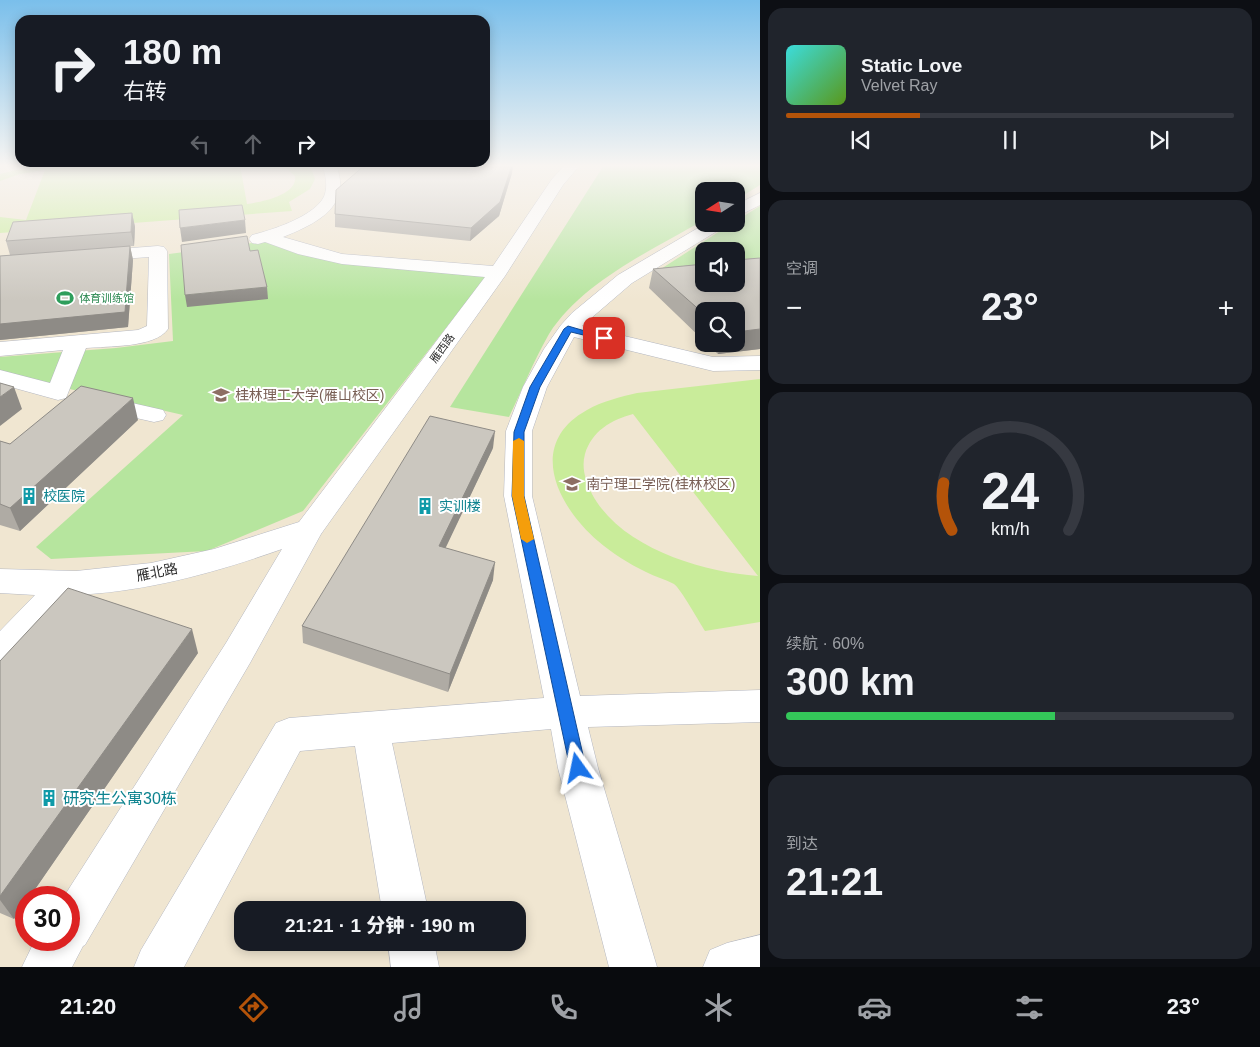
<!DOCTYPE html>
<html lang="zh">
<meta charset="utf-8">
<style>
:root{--surface:#171b24;--page:#20242c;--text:#f1f3f6;--muted:#9ea1a6;--line:#363941;--accent:#b45309}
body{margin:0;font-family:Helvetica,"Noto Sans SC",sans-serif;background:var(--page);color:var(--text);height:100vh;display:flex;flex-direction:column;font-size:19px;white-space:nowrap}
*{box-sizing:border-box;margin:0}
p{font-size:16px;color:var(--muted)}
.icon{flex:none;width:28px;height:28px;fill:none;stroke:currentColor;stroke-width:2;stroke-linecap:round;stroke-linejoin:round}
.map{position:relative;flex:1;overflow:hidden}
.side{display:flex;flex-direction:column;gap:8px;padding:8px;background:#0d0f14;width:500px}
.side>*{flex:none}
.top-card{position:absolute;left:15px;top:15px;width:475px;height:152px;border-radius:15px;box-shadow:0 2px 12px #0003;background:#171b24;color:var(--text);overflow:hidden}
.needle{width:32px;rotate:258deg}
.fabs{position:absolute;left:695px;top:182px;display:grid;gap:10px}
.fabs a{display:grid;place-items:center;width:50px;height:50px;border-radius:10px;background:var(--surface);box-shadow:0 2px 12px #0003;font-size:25px}
.speed{position:absolute;left:15px;top:886px;display:flex;gap:10px;font-size:25px;font-weight:700;text-align:center}
.speed>*{display:grid;place-content:center;width:65px;height:65px;border-radius:50%;background:var(--surface);box-shadow:0 2px 12px #0003;line-height:1}
.speed .limit{border:8px solid #d22;background:#fff;color:#111}
.pin{position:absolute;display:grid;place-items:center;width:42px;height:42px;color:#fff;margin:-21px;border-radius:10px;box-shadow:0 2px 8px #0006}
.me{position:absolute;width:55px;margin:-28px;rotate:348deg;stroke-linejoin:round;filter:drop-shadow(0 0 4px #0008)}
.turn{display:flex;align-items:center;gap:18px;height:105px;padding:0 25px;font-size:22px}
.turn .icon{width:65px;height:65px;stroke-width:2.5}
.turn b{display:block;font-size:35px;line-height:42px}
.lanes{display:flex;align-items:center;height:48px;padding:0 25px;background:#0003;justify-content:center;gap:25px;direction:ltr}
.lanes .off{opacity:.35}
.big{font-size:38px;font-weight:800;line-height:1.1}
.side .tile{flex:1;display:flex;flex-direction:column;justify-content:center;gap:8px;min-width:0;padding:0 18px;border-radius:15px;background:var(--page)}
.side .dial{align-items:center;gap:0}
.dial svg{height:130px;overflow:visible;fill:none;stroke:var(--line);stroke-width:7;stroke-linecap:round;text-anchor:middle}
.dial text{fill:var(--text);stroke:none}
.song{display:flex;align-items:center;gap:15px}
.cover{width:60px;height:60px;border-radius:8px;background:linear-gradient(135deg,hsl(180 70% 55%),hsl(90 70% 35%))}
.played{height:5px;border-radius:2px;background:linear-gradient(90deg,var(--accent) 30%,var(--line) 30%)}
.keys{display:flex;justify-content:space-around;direction:ltr}
.heat{display:flex;justify-content:space-between;align-items:center;font-size:28px;direction:ltr}
.charge{height:8px;border-radius:4px;background:linear-gradient(90deg,#34c759 60%,var(--line) 0)}
.trip{position:absolute;left:234px;top:901px;width:292px;height:50px;border-radius:15px;background:var(--surface);box-shadow:0 2px 12px #0003;font-weight:800;line-height:50px;text-align:center}
.tabs{display:flex;height:80px;justify-content:space-around;align-items:center;background:#090b0e;color:var(--muted)}
.tabs .icon{width:35px;height:35px}
.tabs .current{color:var(--accent)}
.tabs b{font-size:22px;color:var(--text)}
main{display:flex;flex:1;min-height:0}
.map>svg:first-child{display:block}
.education{fill:#f0e6d1;fill-rule:evenodd}
.green{fill:#b6e59e}
.pitch{fill:#c9ec9a;fill-rule:evenodd}
.lines{fill:none;stroke-linecap:round;stroke-linejoin:round}
.minor-casing{stroke:#b4b7c1;stroke-width:1}
.minor{fill:#fff;fill-rule:evenodd}
.wall{fill:#afaba4}
.shaded-wall{fill:#8e8b86}
.building{fill:#cbc7bf;stroke:#8e8b86}
.route{fill:#1a73e8;stroke:#114b97}
.slow{fill:#f59e0b}
.labels{text-anchor:middle;stroke-width:4;stroke-linejoin:round;paint-order:stroke}
.far-leisure-label{font-size:11px;fill:#27864d;stroke:#fff;text-anchor:start}
.far-street-label{font-size:11px;fill:#2e2e2e;stroke:#fff}
.education-label{font-size:14px;fill:#785e54;stroke:#fff;text-anchor:start}
.culture-label{font-size:14px;fill:#0d838f;stroke:#fff;text-anchor:start}
.street-label{font-size:14px;fill:#2e2e2e;stroke:#fff}
.near-culture-label{font-size:16px;fill:#0d838f;stroke:#fff;text-anchor:start}
</style>
<main>
<div class="map">
<svg width="760" height="967" viewBox="0 0 760 967">
<rect width="100%" height="100%" fill="#efe9e1"/>
<!-- education -->
<path class="education" d="M 0,165 L 760,165 L 760,967 L 0,967 ZM 704,191 L 736,191 L 736,224 L 704,224 ZM 704,251 L 736,251 L 736,284 L 704,284 ZM 704,311 L 736,311 L 736,344 L 704,344 ZM 26,898 L 69,898 L 69,940 L 26,940 ZM 242,910 L 518,910 L 518,942 L 242,942 Z"/>
<!-- green -->
<g class="green">
<path d="M 604,165 L 760,165 L 760,185 L 736,200 L 736,191 L 704,191 L 704,220 C 652,250 582,282 549,334 C 534,360 522,390 509,417 L 450,407 Z"/>
<polygon points="760,206 760,263 736,265 736,251 704,251 704,268 653,274 731,224 736,224 736,221"/>
<polygon points="267,241 341,262 488,274 303,511 207,551 51,559 36,547 183,415 0,373 0,357 116,348 173,341 169,254"/>
</g>
<!-- pitch -->
<g class="pitch">
<path d="M 240,165 L 247,204 C 261,202 298,195 295,176 L 283,165 L 306,165 L 312,170 L 315,179 L 310,189 L 289,202 L 292,211 L 0,233 L 0,217 L 26,220 L 45,170 L 20,174 L 0,181 L 0,174 L 36,165 Z"/>
<path d="M 760,379 L 760,622 L 705,631 C 699,622 681,589 674,584 C 665,579 655,577 646,572 C 629,564 612,553 598,541 C 557,506 526,444 587,410 C 603,401 620,397 637,393 ZM 633,414 L 758,576 C 702,572 621,548 592,494 C 586,482 581,468 585,454 C 592,431 611,420 633,414 Z"/>
</g>
<g class="lines">
<!-- minor casing -->
<g class="minor-casing">
<g id="minor">
<path d="M 322,165 L 336,165 C 353,207 315,224 283,237 L 342,254 L 493,266 L 552,179 L 565,165 L 580,165 L 563,185 L 505,276 L 321,534 L 250,663 L 85,945 L 83,946 L 72,967 L 22,967 L 35,940 L 69,940 L 69,898 L 63,898 L 226,643 L 282,549 C 214,573 145,592 73,595 L 12,664 L 0,668 L 0,631 L 35,595 L 0,593 L 0,569 L 76,571 L 151,563 L 214,549 L 299,522 L 485,277 L 342,264 L 298,254 L 265,242 L 258,244 L 252,243 L 249,239 L 252,235 C 272,230 309,218 322,200 C 329,190 326,175 322,165 Z"/>
<polygon points="760,193 760,205 736,217 736,205"/>
<polygon points="705,224 724,224 722,228 632,283 582,326 713,357 760,356 760,370 713,371 574,337 547,387 532,431 532,496 580,696 760,690 760,722 588,727 598,768 657,967 609,967 558,768 551,729 392,743 428,910 382,910 355,746 300,751 184,967 134,967 141,950 276,723 289,718 544,698 504,496 506,431 523,387 544,349 561,325 572,313 618,275"/>
<path d="M 158,246 L 164,247 L 167,251 L 168,329 C 155,348 107,346 86,348 L 66,398 L 58,400 L 0,384 L 0,370 L 50,383 L 63,350 L 0,356 L 0,342 L 138,330 L 147,326 L 149,257 L 94,261 L 88,260 L 85,256 L 88,252 L 94,251 Z"/>
<polygon points="101,396 163,410 166,415 163,420 154,422 92,408 89,403 92,398"/>
<polygon points="760,935 760,967 703,967 710,950 727,943"/>
<polygon points="388,942 434,942 439,967 391,967"/>
</g>
</g>
<!-- minor -->
<use href="#minor" class="minor"/>
</g>
<!-- wall -->
<g class="wall">
<polygon points="363,165 513,165 512,173 499,216 470,241 335,227 335,214 364,166"/>
<polygon points="132,213 135,227 134,246 126,246 130,246 133,260 128,327 0,340 0,256 10,255 6,241"/>
<polygon points="760,258 760,349 718,354 707,344 736,344 736,311 704,311 704,341 649,288 653,269 704,264 704,284 736,284 736,260"/>
<polygon points="138,420 20,531 0,525 0,441 10,444"/>
<polygon points="493,448 445,548 493,580 448,692 303,643 302,626"/>
<polygon points="198,653 29,898 26,898 14,919 0,913 0,661"/>
</g>
<!-- shaded-wall -->
<g class="shaded-wall">
<polygon points="512,165 513,165 512,173 499,216 470,241 471,228"/>
<polygon points="132,213 135,227 134,246 131,232"/>
<polygon points="245,220 246,233 182,242 180,228"/>
<polygon points="130,246 133,260 128,327 0,340 0,324"/>
<polygon points="267,287 268,299 187,307 185,295"/>
<polygon points="760,329 760,349 718,354 721,344 736,344 736,332"/>
<polygon points="14,387 22,409 0,426 0,397"/>
<polygon points="133,398 138,420 20,531 10,508"/>
<polygon points="495,431 493,448 438,564 439,546"/>
<polygon points="495,562 493,580 448,692 450,674"/>
<polygon points="192,629 198,653 29,898 26,898 26,901 14,919 0,900 0,896"/>
</g>
<!-- building -->
<g class="building">
<polygon points="365,165 512,165 500,202 471,228 335,214 336,190"/>
<polygon points="242,205 245,220 180,228 179,210"/>
<polygon points="132,213 131,232 6,241 13,222"/>
<polygon points="247,236 250,251 258,250 267,287 185,295 181,245"/>
<polygon points="130,246 125,312 0,324 0,256"/>
<polygon points="760,258 760,329 736,332 736,311 704,311 704,314 653,269 704,264 704,284 736,284 736,260"/>
<polygon points="0,383 14,387 0,397"/>
<polygon points="81,386 133,398 10,508 0,504 0,441 10,444"/>
<polygon points="430,416 495,431 439,546 495,562 450,674 302,626"/>
<polygon points="68,588 192,629 0,896 0,661"/>
</g>
<!-- sky -->
<linearGradient id="sky" x2="0" y2="1"><stop stop-color="#7abfeb"/><stop offset="0.55" stop-color="#f8f5f2"/><stop offset="1" stop-color="#f8f5f2" stop-opacity="0"/></linearGradient>
<rect width="760" height="301" fill="url(#sky)"/>
<!-- route -->
<polygon class="route" points="568,326 609,338 604,340 571,332 540,387 524,432 524,496 586,768 584,774 578,776 572,774 570,768 512,496 514,432 530,387 564,329"/>
<!-- slow -->
<polygon class="slow" points="519,438 524,441 524,496 534,539 527,543 521,539 512,496 513,441"/>
<!-- icons -->
<defs>
<g id="stadium-bare" transform="scale(1.35)"><path d="M0-5a6.5 5 0 1 0 0 10a6.5 5 0 1 0 0-10ZM-3.5-1.8h7v3.6h-7Z" fill="#2e9e5b" stroke="#fff" stroke-width="2.5" paint-order="stroke"/></g>
<g id="university-bare" transform="scale(1.35)"><path d="M0-5L7-2L0 1L-7-2ZM-4 1L0 2.5L4 1V4Q0 6-4 4Z" fill="#8d6e63" stroke="#fff" stroke-width="2.5" paint-order="stroke"/></g>
<g id="building-bare" transform="scale(1.35)"><path d="M-4-6H4V6H1V3H-1V6H-4ZM-2.5-4.3h1.7v1.8h-1.7ZM.8-4.3h1.7v1.8H.8ZM-2.5-1h1.7V.8h-1.7ZM.8-1h1.7V.8H.8Z" fill="#0f9aa8" stroke="#fff" stroke-width="2.5" paint-order="stroke"/></g>
</defs>
<g fill-rule="evenodd">
<use href="#stadium-bare" x="65" y="298"/>
<use href="#university-bare" x="221" y="395"/>
<use href="#university-bare" x="572" y="484"/>
<use href="#building-bare" x="29" y="496"/>
<use href="#building-bare" x="425" y="506"/>
<use href="#building-bare" x="49" y="798"/>
</g>
<g class="labels">
<!-- far-leisure labels -->
<g class="far-leisure-label">
<text x="79" y="302">体育训练馆</text>
</g>
<!-- far-street labels -->
<g class="far-street-label">
<text transform="translate(442 348) rotate(-54)" y="4">雁西路</text>
</g>
<!-- education labels -->
<g class="education-label">
<text x="235" y="400">桂林理工大学(雁山校区)</text>
<text x="586" y="489">南宁理工学院(桂林校区)</text>
</g>
<!-- culture labels -->
<g class="culture-label">
<text x="43" y="501">校医院</text>
<text x="439" y="511">实训楼</text>
</g>
<!-- street labels -->
<g class="street-label">
<text transform="translate(157 572) rotate(-11)" y="5">雁北路</text>
</g>
<!-- near-culture labels -->
<g class="near-culture-label">
<text x="63" y="804">研究生公寓30栋</text>
</g>
</g>
</svg>
<div class="fabs">
<a><svg class="needle" viewBox="-14 -14 28 28"><path d="M0-13l5 13h-10z" fill="#e53935"/><path d="M0 13l5-13h-10z" fill="#9ea1a6"/></svg></a>
<a><svg class="icon" aria-label="sound" viewBox="0 0 24 24"><path d="M4 9h4l5-4v14l-5-4H4zM17 9q2 3 0 6"/></svg></a>
<a><svg class="icon" aria-label="search" viewBox="0 0 24 24"><circle cx="10" cy="10" r="6"/><path d="M15 15l6 6"/></svg></a>
</div>
<div class="speed"><div class="limit">30</div></div>
<div class="pin" style="left:604px;top:338px;background:#d93025"><svg class="icon" aria-label="arrive" viewBox="0 0 24 24"><path d="M6 21V4h12l-3 4 3 4H6"/></svg></div>
<svg class="me" style="left:578px;top:768px" viewBox="-20 -20 40 40"><path d="M0-17L14 15 0 8-14 15z" fill="#1a73e8" stroke="#fff" stroke-width="4"/></svg>
<div class="trip">21:21 · 1 分钟 · 190 m</div>
<div class="top-card">
<div class="turn"><svg class="icon" aria-label="right" viewBox="0 0 24 24"><path d="M7 20v-9h11M14 6l5 5-5 5"/></svg><div><b>180 m</b>右转</div></div>
<div class="lanes"><svg class="icon off" aria-label="left" viewBox="0 0 24 24"><path d="M17 20v-9H6M10 6l-5 5 5 5"/></svg><svg class="icon off" aria-label="ahead" viewBox="0 0 24 24"><path d="M12 20V5M6 11l6-6 6 6"/></svg><svg class="icon" aria-label="right" viewBox="0 0 24 24"><path d="M7 20v-9h11M14 6l5 5-5 5"/></svg></div>
</div>
</div>
<section class="side">
<div class="tile">
<div class="song"><i class="cover"></i><div><b>Static Love</b><p>Velvet Ray</p></div></div>
<div class="played"></div>
<div class="keys"><svg class="icon" aria-label="previous" viewBox="0 0 24 24"><path d="M18 5L8 12l10 7zM5 5v14"/></svg><svg class="icon" aria-label="pause" viewBox="0 0 24 24"><path d="M8 5v14M16 5v14"/></svg><svg class="icon" aria-label="next" viewBox="0 0 24 24"><path d="M6 5l10 7-10 7zM19 5v14"/></svg></div>
</div>
<div class="tile"><p>空调</p>
<div class="heat"><a>−</a><b class="big">23°</b><a>+</a></div>
</div>
<div class="tile dial"><svg viewBox="0 0 100 80">
<path d="M14 69A42 42 0 1 1 86 69"/>
<path d="M14 69A42 42 0 0 1 9 40" stroke="#b45309"/>
<text x="50" y="56" font-size="32" font-weight="700">24</text>
<text x="50" y="72" font-size="11">km/h</text>
</svg></div>
<div class="tile"><p>续航 · 60%</p><b class="big">300 km</b><div class="charge"></div></div>
<div class="tile"><p>到达</p><b class="big">21:21</b></div>
</section>
</main>
<nav class="tabs">
<b>21:20</b>
<svg class="icon current" aria-label="directions" viewBox="0 0 24 24"><path d="M12 3l9 9-9 9-9-9zM9 14v-3h6M13 9l2 2-2 2"/></svg>
<svg class="icon" aria-label="music" viewBox="0 0 24 24"><path d="M9 18V5l10-2v13"/><circle cx="6" cy="18" r="3"/><circle cx="16" cy="16" r="3"/></svg>
<svg class="icon" aria-label="phone" viewBox="0 0 24 24"><path d="M5 4h4l2 5-3 2q2 4 5 5l2-3 5 2v4C11 20 4 13 5 4z"/></svg>
<svg class="icon" aria-label="climate" viewBox="0 0 24 24"><path d="M12 3v18M4 7l16 10M4 17L20 7"/></svg>
<svg class="icon" aria-label="car" viewBox="0 0 24 24"><path d="M5 17H2v-5l4-1 3-4h7l3 4 3 1v5h-3M9 17h6M6 11h13"/><circle cx="7" cy="17" r="2"/><circle cx="17" cy="17" r="2"/></svg>
<svg class="icon" aria-label="filters" viewBox="0 0 24 24"><path d="M4 7h16M4 17h16"/><circle cx="9" cy="7" r="2"/><circle cx="15" cy="17" r="2"/></svg>
<b>23°</b>
</nav>
